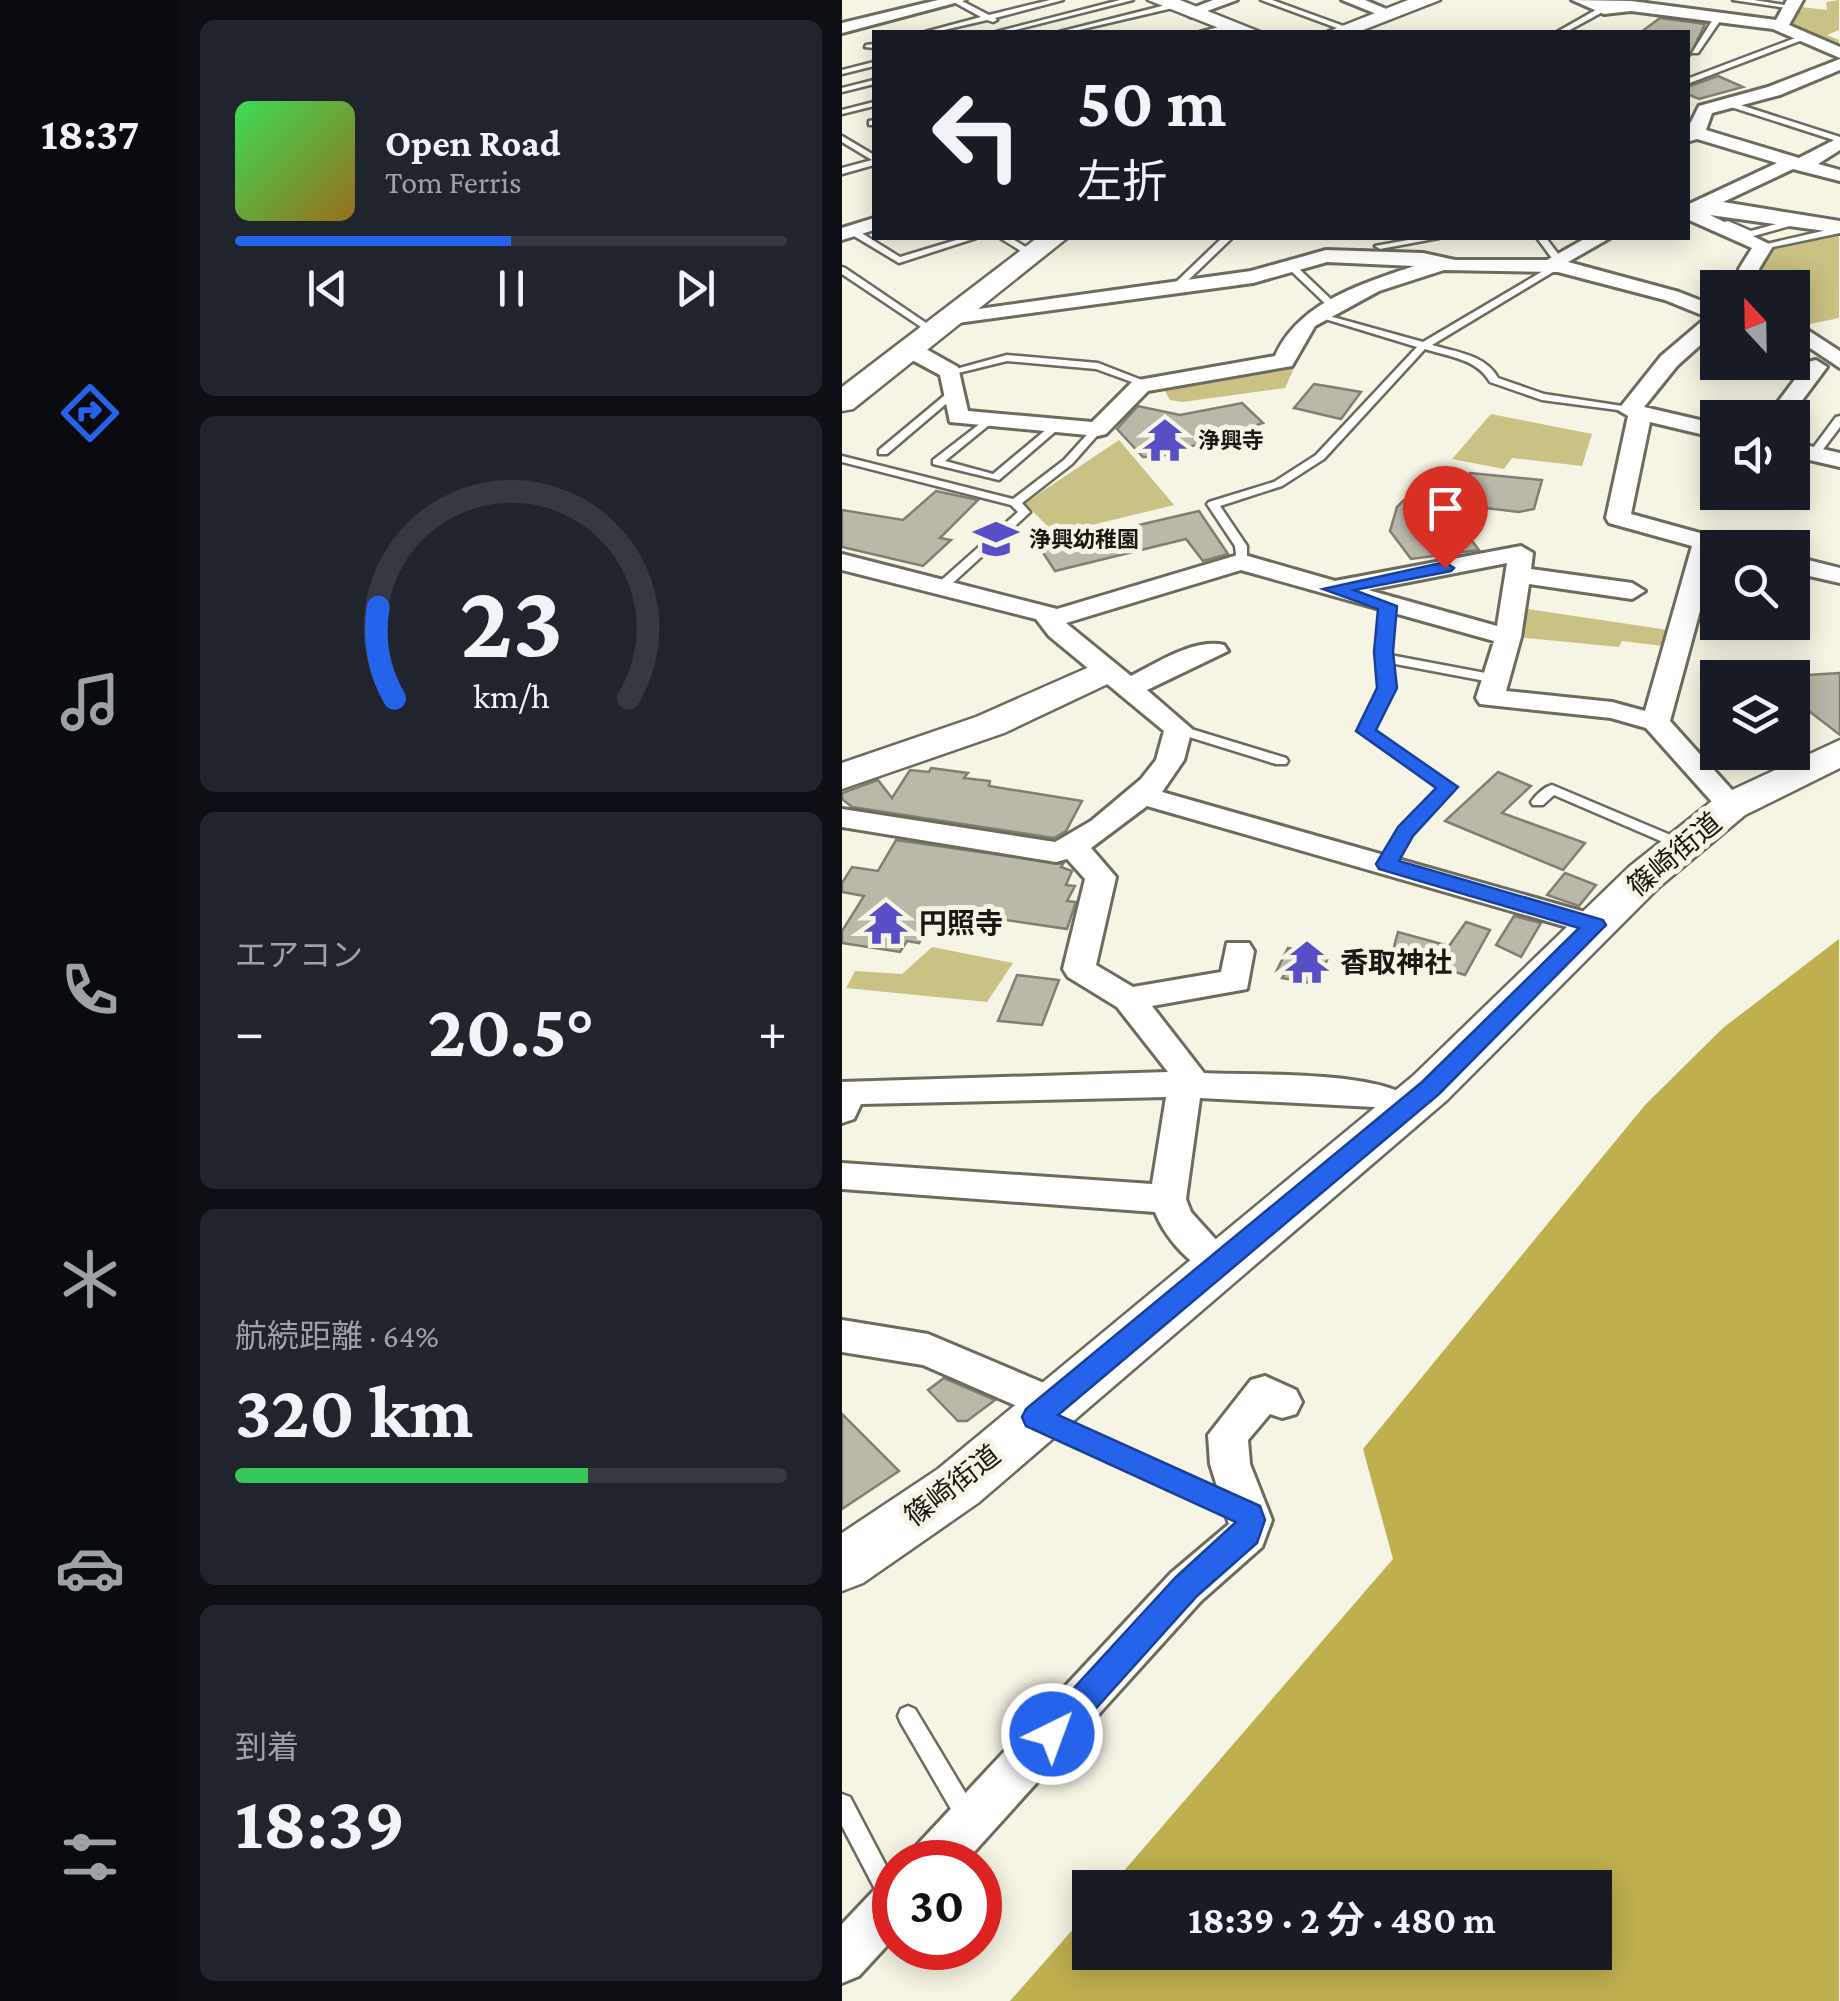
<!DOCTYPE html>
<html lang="ja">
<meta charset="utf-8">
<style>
:root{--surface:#171b24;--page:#20242c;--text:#f1f3f6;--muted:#9ea1a6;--line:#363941;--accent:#2563eb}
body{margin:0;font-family:"Crimson Pro","Noto Sans JP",serif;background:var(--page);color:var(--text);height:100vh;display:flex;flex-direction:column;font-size:38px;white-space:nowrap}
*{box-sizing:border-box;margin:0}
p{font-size:32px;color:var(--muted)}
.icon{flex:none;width:55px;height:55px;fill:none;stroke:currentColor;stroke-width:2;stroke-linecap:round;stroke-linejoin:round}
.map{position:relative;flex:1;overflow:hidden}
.panel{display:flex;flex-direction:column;gap:20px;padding:20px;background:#0d0f14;width:662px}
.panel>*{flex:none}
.banner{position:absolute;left:30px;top:30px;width:818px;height:210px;border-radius:0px;box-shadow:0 5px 25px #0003;background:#171b24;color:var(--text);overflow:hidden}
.needle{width:65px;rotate:338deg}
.tools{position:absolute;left:858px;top:270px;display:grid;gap:20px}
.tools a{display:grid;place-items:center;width:110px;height:110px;border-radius:0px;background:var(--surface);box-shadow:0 5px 25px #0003;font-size:50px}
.speed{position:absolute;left:30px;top:1840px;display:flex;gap:20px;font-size:50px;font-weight:700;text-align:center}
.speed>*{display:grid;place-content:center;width:130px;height:130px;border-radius:50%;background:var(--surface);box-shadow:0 5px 25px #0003;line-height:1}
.speed .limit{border:15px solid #d22;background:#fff;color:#111}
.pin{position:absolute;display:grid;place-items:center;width:85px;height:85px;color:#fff;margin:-102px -42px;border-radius:50% 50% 50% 0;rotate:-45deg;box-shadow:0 0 10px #0007}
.pin .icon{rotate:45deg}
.me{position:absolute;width:110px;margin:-55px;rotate:42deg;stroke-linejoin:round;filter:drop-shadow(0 0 8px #0008)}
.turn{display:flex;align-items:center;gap:35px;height:210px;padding:0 40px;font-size:45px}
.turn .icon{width:130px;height:130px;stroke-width:2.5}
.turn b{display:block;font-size:70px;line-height:85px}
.big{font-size:75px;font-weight:700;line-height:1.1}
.panel .tile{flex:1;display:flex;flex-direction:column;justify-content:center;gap:15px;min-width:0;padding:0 35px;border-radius:15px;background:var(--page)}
.panel .dial{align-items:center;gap:0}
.dial svg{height:260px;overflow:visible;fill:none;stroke:var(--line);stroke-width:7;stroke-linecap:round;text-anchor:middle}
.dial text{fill:var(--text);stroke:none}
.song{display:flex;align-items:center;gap:30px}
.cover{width:120px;height:120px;border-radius:15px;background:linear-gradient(135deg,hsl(130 70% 55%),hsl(40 70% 35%))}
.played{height:10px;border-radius:5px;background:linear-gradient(90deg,var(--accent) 50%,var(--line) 50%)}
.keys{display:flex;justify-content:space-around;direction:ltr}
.heat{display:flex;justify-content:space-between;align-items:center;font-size:55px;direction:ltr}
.charge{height:15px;border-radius:8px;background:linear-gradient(90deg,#34c759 64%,var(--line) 0)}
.trip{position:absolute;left:230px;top:1870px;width:540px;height:100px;border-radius:0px;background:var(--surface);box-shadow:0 5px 25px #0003;font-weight:700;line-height:100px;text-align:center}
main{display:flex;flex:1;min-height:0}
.dock{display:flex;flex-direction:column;width:180px;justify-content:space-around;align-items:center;background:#090b0e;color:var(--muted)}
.dock .icon{width:70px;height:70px}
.dock .selected{color:var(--accent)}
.dock b{font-size:45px;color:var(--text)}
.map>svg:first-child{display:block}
.green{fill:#cac184}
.water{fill:#beb04f}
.building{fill:#bab8a9;stroke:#817f71;stroke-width:2.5}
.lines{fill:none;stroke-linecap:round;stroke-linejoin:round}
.lane-casing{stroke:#6c6b5d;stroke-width:5}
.street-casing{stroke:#6c6b5d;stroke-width:6}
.secondary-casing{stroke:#6c6b5d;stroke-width:5}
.lane{fill:#fff;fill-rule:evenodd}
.street{fill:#fff;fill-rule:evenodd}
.secondary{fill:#fff;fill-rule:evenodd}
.route{fill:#2563eb;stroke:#184099;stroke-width:2.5}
.labels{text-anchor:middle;stroke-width:10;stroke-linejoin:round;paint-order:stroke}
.far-poi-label{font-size:22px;font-weight:bold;fill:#191813;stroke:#f6f4e4;text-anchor:start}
.street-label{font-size:28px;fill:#191813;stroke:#f6f4e4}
.poi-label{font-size:28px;font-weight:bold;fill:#191813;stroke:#f6f4e4;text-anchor:start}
</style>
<main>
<nav class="dock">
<b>18:37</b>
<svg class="icon selected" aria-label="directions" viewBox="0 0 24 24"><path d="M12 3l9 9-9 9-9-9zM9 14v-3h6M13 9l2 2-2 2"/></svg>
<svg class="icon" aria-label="music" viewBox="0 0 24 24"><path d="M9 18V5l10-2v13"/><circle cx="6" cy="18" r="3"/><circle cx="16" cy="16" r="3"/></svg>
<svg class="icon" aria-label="phone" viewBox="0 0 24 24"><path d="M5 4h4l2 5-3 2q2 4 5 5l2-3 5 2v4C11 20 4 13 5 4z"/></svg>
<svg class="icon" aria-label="climate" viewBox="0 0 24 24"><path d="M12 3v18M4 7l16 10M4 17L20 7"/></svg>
<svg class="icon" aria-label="car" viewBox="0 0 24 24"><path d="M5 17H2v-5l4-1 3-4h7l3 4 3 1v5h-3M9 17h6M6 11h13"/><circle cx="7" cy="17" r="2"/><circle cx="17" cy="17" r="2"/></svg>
<svg class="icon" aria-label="filters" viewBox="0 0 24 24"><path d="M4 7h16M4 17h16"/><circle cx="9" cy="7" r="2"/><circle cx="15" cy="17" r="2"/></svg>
</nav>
<section class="panel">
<div class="tile">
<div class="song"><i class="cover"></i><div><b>Open Road</b><p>Tom Ferris</p></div></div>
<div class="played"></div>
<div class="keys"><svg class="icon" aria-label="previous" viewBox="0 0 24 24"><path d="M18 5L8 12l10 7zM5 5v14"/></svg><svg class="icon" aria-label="pause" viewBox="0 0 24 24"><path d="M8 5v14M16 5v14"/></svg><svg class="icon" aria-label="next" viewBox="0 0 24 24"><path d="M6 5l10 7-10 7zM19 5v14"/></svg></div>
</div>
<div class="tile dial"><svg viewBox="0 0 100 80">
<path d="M14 69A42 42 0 1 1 86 69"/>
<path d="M14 69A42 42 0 0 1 9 41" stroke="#2563eb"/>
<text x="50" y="56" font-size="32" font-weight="700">23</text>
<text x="50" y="72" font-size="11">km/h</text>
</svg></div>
<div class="tile"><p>エアコン</p>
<div class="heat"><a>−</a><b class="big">20.5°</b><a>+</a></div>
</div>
<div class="tile"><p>航続距離 · 64%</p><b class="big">320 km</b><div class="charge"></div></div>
<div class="tile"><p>到着</p><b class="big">18:39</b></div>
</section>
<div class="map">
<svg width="998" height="2001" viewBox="0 0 998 2001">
<rect width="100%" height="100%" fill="#f6f4e4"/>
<!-- green -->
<g class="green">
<polygon points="997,0 997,30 985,35 997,40 997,48 946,27 959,7 985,10 984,2"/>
<polygon points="997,231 997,318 963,325 950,313 950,288 924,287 915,269 934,245"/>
<polygon points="449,365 452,368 443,388 340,402 328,400 321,388"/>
<polygon points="649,414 750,434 740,466 670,458 662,469 610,459"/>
<polygon points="277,440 332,505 213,534 183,503"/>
<polygon points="678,608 833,631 829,647 780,641 777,647 673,637"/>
<polygon points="90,947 171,963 145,1002 4,988 13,971 60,974"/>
</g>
<!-- water -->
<polygon class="water" points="997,939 997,2001 168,2001 247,1911 248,1952 752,1952 752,1888 268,1887 551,1559 521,1449 803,1105 881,1028"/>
<!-- building -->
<g class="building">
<polygon points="818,18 863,24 848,56 845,58 845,32 799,32"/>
<polygon points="876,76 901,87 857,99 845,94 845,87"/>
<polygon points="472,384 519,392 499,419 452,408"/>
<polygon points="400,403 421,423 317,457 301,457 275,429 296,406 338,415"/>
<polygon points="628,473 700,480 692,509 677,512 601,503 637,550 569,559 548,531 555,507 562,500 585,502 591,491 600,502 606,480 625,482"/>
<polygon points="94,491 136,500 98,538 109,540 81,566 0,547 0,510 61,520"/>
<polygon points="357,511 386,554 361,561 344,539 213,571 198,548"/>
<polygon points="998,673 998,735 950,698 950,676"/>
<polygon points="89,768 126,773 122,778 148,781 147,786 240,801 224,831 212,838 10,807 0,799 0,793 36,780 50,798 68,770 87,772"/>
<polygon points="656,772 689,786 660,813 743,843 721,870 603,821"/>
<polygon points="54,840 221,864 219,867 230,871 224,885 233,886 225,901 234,902 225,929 96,910 77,943 65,941 58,952 0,943 0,931 22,896 0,892 0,883 10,867 36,871"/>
<polygon points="723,873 754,885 737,906 705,895"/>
<polygon points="672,916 699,923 679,957 654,945"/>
<polygon points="624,922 648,930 623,975 550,954 556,932 607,946"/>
<polygon points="446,948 487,956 474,984 440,978 443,973 434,972"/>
<polygon points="175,975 217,980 200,1025 156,1021"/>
<polygon points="102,1378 153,1400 125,1421 116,1421 86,1390"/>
<polygon points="0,1414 57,1471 0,1509"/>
</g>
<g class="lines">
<!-- lane casing -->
<g class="lane-casing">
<g id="lane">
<polygon points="108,0 118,0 147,15 208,0 221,0 153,18 155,20 151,22 145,20 93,32 83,32 139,17"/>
<polygon points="278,0 291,0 165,32 154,32"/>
<polygon points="419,0 430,0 510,29 503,31"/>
<polygon points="891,0 912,0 955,7 951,9"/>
<polygon points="332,3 335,7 228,32 217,32"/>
<polygon points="759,7 766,9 724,32 715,32"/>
<polygon points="873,16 880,18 856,53 850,53"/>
<polygon points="388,24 391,28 370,32 358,32"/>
<polygon points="956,37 963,39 845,84 845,79"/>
<polygon points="32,44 32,48 23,47 24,45"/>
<polygon points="32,62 32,66 0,74 0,70"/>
<polygon points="32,80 32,84 0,92 0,88"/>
<polygon points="32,102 32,106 0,114 0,110"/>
<polygon points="889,102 998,137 998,142 886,106 885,104"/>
<polygon points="32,120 32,125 27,125 27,121"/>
<polygon points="0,136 32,155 32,165 0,174 0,168 30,160 0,142"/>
<polygon points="959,217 963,220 962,222 908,237 879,223 886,221 909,231"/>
<polygon points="998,227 998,233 921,249 916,246"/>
<polygon points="7,229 13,229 58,257 121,238 134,238 57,263 7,233"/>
<polygon points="158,238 169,238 195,254 187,256"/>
<polygon points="380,238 390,238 337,289 331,289 331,285"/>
<polygon points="577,238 597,238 538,249 533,246"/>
<polygon points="695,238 704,238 720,259 718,261 712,261"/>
<path d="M 713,264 L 721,266 L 590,345 C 614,352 644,355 656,378 L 702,394 L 787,407 L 791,408 L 791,412 L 700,400 L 648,382 C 635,359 608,357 583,349 L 482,459 L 440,486 L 378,506 L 405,546 L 405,562 L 399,565 L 395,564 L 393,546 L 365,504 L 367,502 L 432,482 L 474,455 L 575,347 L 480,318 L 480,314 L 581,342 Z"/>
<polygon points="447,265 453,265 496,306 496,310 490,310 447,269"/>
<polygon points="0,267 3,268 96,331 88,333 0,274"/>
<polygon points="165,355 256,363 310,384 301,386 254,369 165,361 108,375 103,372"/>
<polygon points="109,390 118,392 45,454 37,454 37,450"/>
<polygon points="148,416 152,417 152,421 103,461 151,474 212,423 221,425 157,480 91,464 91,460"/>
<polygon points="998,416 998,427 976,456 968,456 968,452 994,417"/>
<polygon points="256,426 261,429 230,464 180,503 188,512 186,514 102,591 94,591 94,585 176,512 169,505 0,462 0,456 171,499 222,460 252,427"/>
<polygon points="546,602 552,606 548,655 654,675 660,679 654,683 548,663 551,688 530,730 613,787 569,834 550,867 545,868 538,864 558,829 598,788 517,731 539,688 535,652 540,606"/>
<polygon points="336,725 444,758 446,761 444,764 434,764 331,732 330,729 331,726"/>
<path d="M 710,785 L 845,842 L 847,845 L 840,849 L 835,848 L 712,795 L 701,805 L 691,805 L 689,802 C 694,795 702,787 710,785 Z"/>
<polygon points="202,1413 406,1505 408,1511 406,1517 399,1519 392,1517 196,1426 193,1421 196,1416"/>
<polygon points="66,1706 73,1709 133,1809 136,1816 133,1823 125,1827 117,1823 59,1723 56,1716 59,1709"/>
<polygon points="0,1794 8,1797 52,1881 52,1913 44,1910 0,1826"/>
</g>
</g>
<!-- street casing -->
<g class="street-casing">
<g id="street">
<polygon points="96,0 124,0 0,33 0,23"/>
<polygon points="371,0 395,0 349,17 341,12"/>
<polygon points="500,0 523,0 556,14 542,17"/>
<polygon points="730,0 789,1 934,20 945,0 961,0 947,25 998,47 998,58 931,29 789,11 762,14"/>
<polygon points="998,59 998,70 938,95 870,113 864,130 957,158 998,137 998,150 976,164 998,170 998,181 951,169 881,202 998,221 998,233 868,215 931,246 917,269 923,288 903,288 897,269 910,248 847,220 845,205 935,163 855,139 845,142 845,130 857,106 926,87"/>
<polygon points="32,218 32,230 0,240 0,228"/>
<path d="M 744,238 L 768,238 L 726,262 L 837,292 L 875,307 L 875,330 L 835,366 L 802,407 L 875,424 L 875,438 L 808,422 L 789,514 L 894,543 L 897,548 L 875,548 L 828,721 L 899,800 L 904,806 L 899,812 L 879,812 L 804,728 L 769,718 L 638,704 L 634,698 L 652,641 L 399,570 L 224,623 L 289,676 C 315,663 352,638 382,645 L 386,651 L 305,690 L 350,729 L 342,760 L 320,792 L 764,918 L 769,925 L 764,932 L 753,935 L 305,806 L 249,848 L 274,877 L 254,965 L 291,987 L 379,972 L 385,943 L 407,943 L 412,951 L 405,989 L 310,1006 L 362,1073 C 408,1076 557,1068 580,1109 L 575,1118 L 563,1122 L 532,1107 L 358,1098 L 344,1199 L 349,1212 L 394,1262 L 389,1272 C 359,1282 323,1239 313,1212 L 0,1189 L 0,1163 L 310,1184 L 324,1097 L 19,1104 L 12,1119 L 0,1123 L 0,1082 L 326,1072 L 275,1007 L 226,977 L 221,969 L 243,879 L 225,859 L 214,862 L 0,827 L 0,809 L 213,842 L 249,821 L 299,779 L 314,760 L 322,731 L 207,636 L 194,619 L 0,570 L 0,554 L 215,609 L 399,554 L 493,581 L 679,546 L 691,553 L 689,569 L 790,583 L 803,591 L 790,599 L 687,584 L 679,637 L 664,691 L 770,702 L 803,711 L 850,546 L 767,523 L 764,518 L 786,416 L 776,410 L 819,356 L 865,317 L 823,300 L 716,272 L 602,270 L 537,291 L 473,326 L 450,366 L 306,391 L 264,434 L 256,436 L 108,422 L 98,375 L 59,354 L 59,344 L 75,344 L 116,367 L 126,411 L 250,422 L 291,381 L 433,356 C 457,302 520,284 572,266 L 485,262 L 411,283 L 108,324 L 101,322 L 101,314 L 409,271 L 484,250 L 581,253 L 613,260 L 705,260 ZM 665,563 L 655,626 L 526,590 Z"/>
<polygon points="950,320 998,351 998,368 950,336"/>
<polygon points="974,360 985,367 947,418 924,418 966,362"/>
<polygon points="950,442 998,453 998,467 950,456"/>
<polygon points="950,556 998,568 998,583 950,572"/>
<polygon points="0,1320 86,1334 223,1392 229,1404 223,1416 209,1421 81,1365 0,1352"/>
<polygon points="423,1376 454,1390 460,1402 454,1414 440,1418 428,1414 406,1440 408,1464 430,1520 420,1547 359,1601 123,1862 69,1862 75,1845 329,1573 387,1524 368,1464 366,1435 409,1380"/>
<polygon points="52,1880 52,1938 17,1976 0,1983 0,1924 35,1887"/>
</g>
</g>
<!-- secondary casing -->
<g class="secondary-casing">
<g id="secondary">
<polygon points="306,0 338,0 418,32 387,32"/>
<polygon points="566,0 598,0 516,32 485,32"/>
<polygon points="195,238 225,238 11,409 0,411 0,387"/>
<polygon points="261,661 274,664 280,672 274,680 162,733 0,789 0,763 134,717"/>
<polygon points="998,740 998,768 903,815 817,887 605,1100 136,1503 21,1583 0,1591 0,1533 96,1469 571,1076 787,867 875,797"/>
</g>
</g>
<!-- lane -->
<use href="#lane" class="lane"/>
<!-- street -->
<use href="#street" class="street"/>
<!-- secondary -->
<use href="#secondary" class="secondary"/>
</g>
<!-- route -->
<polygon class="route" points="603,562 612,568 609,571 512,590 555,606 551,652 555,688 534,730 616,787 571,836 557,861 761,920 764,925 597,1094 216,1415 418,1506 423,1520 415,1543 355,1596 221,1745 210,1750 199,1745 194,1734 199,1724 334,1577 394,1522 184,1426 180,1417 184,1409 580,1082 737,928 537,869 534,864 556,827 594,788 514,731 535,688 532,652 536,609 481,589"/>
<!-- icons -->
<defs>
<g id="temple-bare" transform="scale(3.45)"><path d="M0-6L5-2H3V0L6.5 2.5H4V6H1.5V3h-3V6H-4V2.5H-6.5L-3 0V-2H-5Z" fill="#584fc7" stroke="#f6f4e4" stroke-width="2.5" paint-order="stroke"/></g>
<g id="school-bare" transform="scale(3.45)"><path d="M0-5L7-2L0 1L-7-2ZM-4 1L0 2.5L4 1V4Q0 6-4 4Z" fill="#584fc7" stroke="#f6f4e4" stroke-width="2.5" paint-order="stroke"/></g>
</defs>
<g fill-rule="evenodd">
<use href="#temple-bare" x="323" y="440"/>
<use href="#school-bare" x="154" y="539"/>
<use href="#temple-bare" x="44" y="923"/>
<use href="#temple-bare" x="465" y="962"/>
</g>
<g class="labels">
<!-- far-poi labels -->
<g class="far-poi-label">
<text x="356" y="448">浄興寺</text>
<text x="187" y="547">浄興幼稚園</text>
</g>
<!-- street labels -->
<g class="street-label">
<text transform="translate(832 854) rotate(-40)" y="10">篠崎街道</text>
<text transform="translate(110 1485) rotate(-38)" y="10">篠崎街道</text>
</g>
<!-- poi labels -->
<g class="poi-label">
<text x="77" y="933">円照寺</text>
<text x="498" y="972">香取神社</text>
</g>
</g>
</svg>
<div class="tools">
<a><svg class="needle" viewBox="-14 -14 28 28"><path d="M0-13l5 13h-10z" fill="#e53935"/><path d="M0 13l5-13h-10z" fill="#9ea1a6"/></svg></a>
<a><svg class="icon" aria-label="sound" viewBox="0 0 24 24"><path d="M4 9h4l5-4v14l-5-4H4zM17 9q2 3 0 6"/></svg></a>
<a><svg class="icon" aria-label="search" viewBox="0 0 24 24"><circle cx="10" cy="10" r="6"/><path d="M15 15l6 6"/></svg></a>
<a><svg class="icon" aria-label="layers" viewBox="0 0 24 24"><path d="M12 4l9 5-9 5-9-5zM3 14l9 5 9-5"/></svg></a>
</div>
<div class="speed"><div class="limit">30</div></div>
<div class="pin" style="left:603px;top:568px;background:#d93025"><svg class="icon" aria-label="arrive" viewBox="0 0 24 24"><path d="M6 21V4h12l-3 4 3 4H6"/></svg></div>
<svg class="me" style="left:210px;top:1734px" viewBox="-20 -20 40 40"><circle r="17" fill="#2563eb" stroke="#fff" stroke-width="3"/><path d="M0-11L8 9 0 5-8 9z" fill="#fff"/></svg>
<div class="trip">18:39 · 2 分 · 480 m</div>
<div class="banner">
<div class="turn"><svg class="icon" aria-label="left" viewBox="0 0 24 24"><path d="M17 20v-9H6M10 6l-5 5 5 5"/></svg><div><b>50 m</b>左折</div></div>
</div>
</div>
</main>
